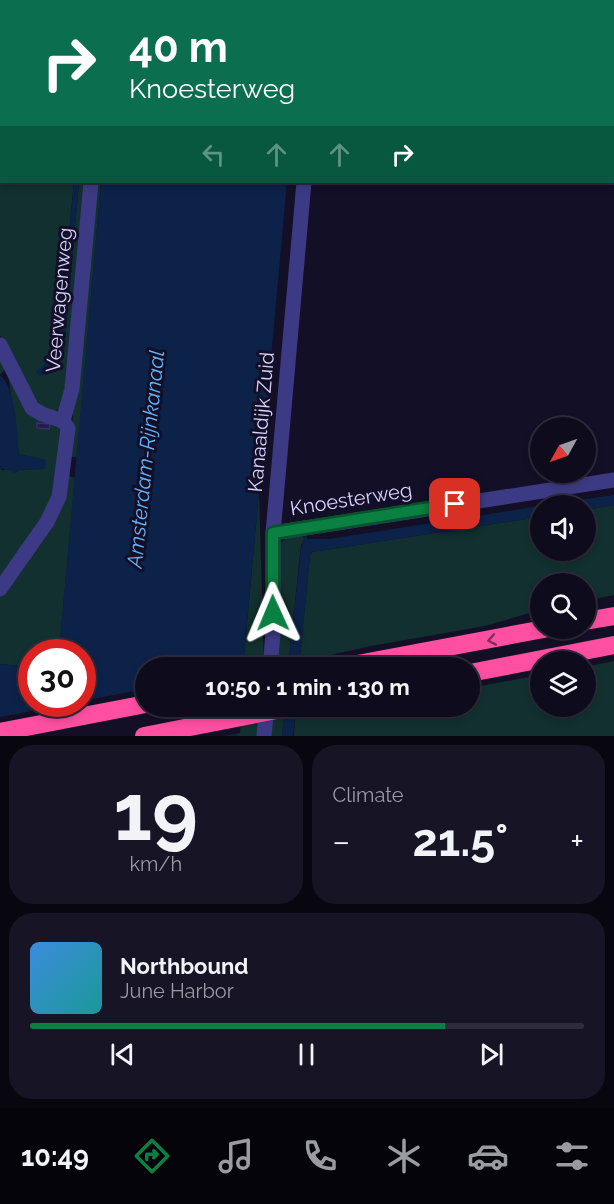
<!DOCTYPE html>
<meta charset="utf-8">
<style>
:root{--surface:#0e0b1c;--page:#171425;--text:#f1f3f6;--muted:#9b9ba3;--line:#2e2b3b;--accent:#0b8043}
body{margin:0;font-family:Raleway,sans-serif;background:var(--page);color:var(--text);height:100vh;display:flex;flex-direction:column;font-size:22px;white-space:nowrap}
*{box-sizing:border-box;margin:0}
p{font-size:20px;color:var(--muted)}
.icon{flex:none;width:33px;height:33px;fill:none;stroke:currentColor;stroke-width:2;stroke-linecap:round;stroke-linejoin:round}
.map{position:relative;height:736px;overflow:hidden}
.side{display:flex;flex-direction:column;gap:9px;padding:9px;background:#08060f;flex:1}
.side>*{flex:none}
.hud{position:absolute;left:0px;top:0px;width:615px;height:183px;box-shadow:0 3px 9px #0003,0 0 0 2px var(--line);background:#0b6e4f;color:#fff;overflow:hidden}
.needle{width:39px;rotate:230deg}
.fabs{position:absolute;left:530px;top:417px;display:grid;gap:12px}
.fabs a{display:grid;place-items:center;width:66px;height:66px;border-radius:50%;background:var(--surface);box-shadow:0 3px 9px #0003,0 0 0 2px var(--line);font-size:30px}
.speed{position:absolute;left:18px;top:639px;display:flex;gap:12px;font-size:30px;font-weight:700;text-align:center}
.speed>*{display:grid;place-content:center;width:78px;height:78px;border-radius:50%;background:var(--surface);box-shadow:0 3px 9px #0003,0 0 0 2px var(--line);line-height:1}
.speed .limit{border:9px solid #d22;background:#fff;color:#111}
.pin{position:absolute;display:grid;place-items:center;width:51px;height:51px;color:#fff;margin:-26px;border-radius:12px;box-shadow:0 3px 9px #0006}
.me{position:absolute;width:66px;margin:-33px;rotate:359deg;stroke-linejoin:round;filter:drop-shadow(0 0 4px #0008)}
.turn{display:flex;align-items:center;gap:21px;height:126px;padding:0 30px;font-size:27px}
.turn .icon{width:78px;height:78px;stroke-width:2.5}
.turn b{display:block;font-size:42px;line-height:51px}
.lanes{display:flex;align-items:center;height:57px;padding:0 30px;background:#0003;justify-content:center;gap:30px;direction:ltr}
.lanes .off{opacity:.35}
.big{font-size:45px;font-weight:700;line-height:1.1}
.side .widget{flex:1;display:flex;flex-direction:column;justify-content:center;gap:9px;min-width:0;padding:0 21px;border-radius:24px;background:var(--page)}
.side .dial{align-items:center;gap:0}
.dial b{font-size:78px;line-height:1}
.song{display:flex;align-items:center;gap:18px}
.cover{width:72px;height:72px;border-radius:9px;background:linear-gradient(135deg,hsl(210 70% 55%),hsl(180 70% 35%))}
.played{height:6px;border-radius:3px;background:linear-gradient(90deg,var(--accent) 75%,var(--line) 75%)}
.keys{display:flex;justify-content:space-around;direction:ltr}
.heat{display:flex;justify-content:space-between;align-items:center;font-size:33px;direction:ltr}
.side .tiles{flex:1;display:grid;gap:9px;grid-template-columns:1fr 1fr}
.widget:last-child{grid-column:span 2}
.trip{position:absolute;left:135px;top:657px;width:345px;height:60px;border-radius:30px;background:var(--surface);box-shadow:0 3px 9px #0003,0 0 0 2px var(--line);font-weight:700;line-height:60px;text-align:center}
.tab-bar{display:flex;height:96px;justify-content:space-around;align-items:center;background:#06040b;color:var(--muted)}
.tab-bar .icon{width:42px;height:42px}
.tab-bar .selected{color:var(--accent)}
.tab-bar b{font-size:27px;color:var(--text)}
.map>svg:first-child{display:block}
.green{fill:#12302f}
.water{fill:#0c2248}
.pier{fill:#130f26}
.building{fill:#241b47;stroke:#3b2d73;stroke-width:1.5}
.lines{fill:none;stroke-linecap:round;stroke-linejoin:round}
.minor{stroke:#3d3a85;stroke-width:15}
.motorway{stroke:#ff4fa3;stroke-width:18}
.oneway{stroke:#7d2c5e}
.route-casing{stroke:#07532c;stroke-width:15}
.route{stroke:#0b8043;stroke-width:10}
.labels{text-anchor:middle;stroke-width:6;stroke-linejoin:round;paint-order:stroke}
.street-label{font-size:20px;fill:#d9d4ff;stroke:#130f26}
.water-label{font-size:21px;font-style:italic;fill:#62b6ff;stroke:#130f26}
</style>
<div class="map">
<svg width="614" height="736" viewBox="0 0 614 736">
<rect width="100%" height="100%" fill="#130f26"/>
<!-- green -->
<g class="green">
<polygon points="0,0 89,0 2,2 0,145"/>
<polygon points="0,149 1,149 2,182 74,182 57,353 37,372 58,361 64,352 79,182 86,182 70,356 61,409 55,411 39,408 23,384 0,335"/>
<polygon points="95,182 101,182 77,457 69,457"/>
<polygon points="0,353 26,408 61,426 51,503 0,580 0,468 2,470 45,469 45,460 19,454 7,367 0,375"/>
<polygon points="69,476 75,478 59,652 32,652 31,667 0,664 0,597 8,586"/>
<polygon points="259,491 264,665 264,667 243,668"/>
<polygon points="614,505 614,595 585,601 585,584 540,584 540,610 485,626 371,646 326,656 329,667 299,668 310,555 312,552 540,517 540,550 585,550 585,510"/>
<polygon points="303,534 304,540 301,545 288,667 276,668 280,543 288,536"/>
<path d="M 614,661 L 614,736 L 294,736 L 296,707 L 340,707 L 342,712 C 353,713 361,710 372,707 L 470,706 L 470,688 L 540,675 L 540,706 L 585,706 L 585,667 Z"/>
<polygon points="239,707 260,707 258,736 237,736"/>
<polygon points="272,707 285,707 282,736 269,736"/>
</g>
<!-- water -->
<g class="water">
<polygon points="117,0 303,0 303,2"/>
<polygon points="74,182 79,182 64,353 58,361 41,377 36,372 57,353"/>
<polygon points="101,182 287,182 243,667 146,668 146,706 239,707 237,736 0,736 0,664 31,667 32,704 82,704 82,652 59,652"/>
<path d="M 0,375 C 16,387 17,434 19,454 L 46,460 L 45,469 L 21,469 L 15,473 L 0,468 Z"/>
<polygon points="614,495 614,505 585,510 585,506 543,505"/>
<polygon points="540,506 540,517 312,552 310,555 299,667 288,668 301,549 304,540 302,538 306,536 308,539 329,539"/>
<polygon points="285,707 296,707 293,736 282,736"/>
</g>
<!-- pier -->
<polygon class="pier" points="145,689 146,706 242,706 240,733 223,736 0,736 0,717 69,704 82,704 83,701"/>
<!-- building -->
<polygon class="building" points="37,423 50,424 49,429 37,428"/>
<g class="lines">
<!-- minor -->
<g class="minor">
<polyline points="107,2 107,0"/>
<polyline points="320,2 320,0"/>
<polyline points="0,345 32,408 42,414 63,421 68,428 59,497 47,522 0,589"/>
<polyline points="63,421 72,389 91,182"/>
<polyline points="273,533 614,480"/>
<polyline points="270,668 273,633 273,533 304,182"/>
<polyline points="264,736 267,706"/>
</g>
<!-- motorway -->
<g class="motorway">
<polyline points="585,621 614,616"/>
<polyline points="336,668 549,628"/>
<polyline points="470,673 614,645"/>
<polyline points="0,732 146,704"/>
<polyline points="144,736 297,706"/>
</g>
</g>
<!-- one-way arrows -->
<defs><path id="oneway-chevron" d="M-2-3.5L2.5 0L-2 3.5" fill="none" stroke-width="1.6" stroke-linecap="round" stroke-linejoin="round" transform="scale(1.5)"/></defs>
<use class="oneway" href="#oneway-chevron" transform="translate(492 640) rotate(169)"/>
<g class="lines">
<!-- route casing -->
<g class="route-casing">
<polyline id="route" points="273,613 273,533 455,504"/>
</g>
<!-- route -->
<use href="#route" class="route"/>
</g>
<g class="labels">
<!-- street labels -->
<g class="street-label">
<text transform="translate(59 300) rotate(-85)" y="7">Veerwagenweg</text>
<text transform="translate(261 422) rotate(-85)" y="7">Kanaaldijk Zuid</text>
<text transform="translate(351 499) rotate(-9)" y="7">Knoesterweg</text>
</g>
<!-- water labels -->
<g class="water-label">
<text transform="translate(146 459) rotate(-84)" y="7">Amsterdam-Rijnkanaal</text>
</g>
</g>
</svg>
<div class="fabs">
<a><svg class="needle" viewBox="-14 -14 28 28"><path d="M0-13l5 13h-10z" fill="#e53935"/><path d="M0 13l5-13h-10z" fill="#9b9ba3"/></svg></a>
<a><svg class="icon" aria-label="sound" viewBox="0 0 24 24"><path d="M4 9h4l5-4v14l-5-4H4zM17 9q2 3 0 6"/></svg></a>
<a><svg class="icon" aria-label="search" viewBox="0 0 24 24"><circle cx="10" cy="10" r="6"/><path d="M15 15l6 6"/></svg></a>
<a><svg class="icon" aria-label="layers" viewBox="0 0 24 24"><path d="M12 4l9 5-9 5-9-5zM3 14l9 5 9-5"/></svg></a>
</div>
<div class="speed"><div class="limit">30</div></div>
<div class="pin" style="left:455px;top:504px;background:#d93025"><svg class="icon" aria-label="arrive" viewBox="0 0 24 24"><path d="M6 21V4h12l-3 4 3 4H6"/></svg></div>
<svg class="me" style="left:273px;top:613px" viewBox="-20 -20 40 40"><path d="M0-17L14 15 0 8-14 15z" fill="#0b8043" stroke="#fff" stroke-width="4"/></svg>
<div class="trip">10:50 · 1 min · 130 m</div>
<div class="hud">
<div class="turn"><svg class="icon" aria-label="right" viewBox="0 0 24 24"><path d="M7 20v-9h11M14 6l5 5-5 5"/></svg><div><b>40 m</b>Knoesterweg</div></div>
<div class="lanes"><svg class="icon off" aria-label="left" viewBox="0 0 24 24"><path d="M17 20v-9H6M10 6l-5 5 5 5"/></svg><svg class="icon off" aria-label="ahead" viewBox="0 0 24 24"><path d="M12 20V5M6 11l6-6 6 6"/></svg><svg class="icon off" aria-label="ahead" viewBox="0 0 24 24"><path d="M12 20V5M6 11l6-6 6 6"/></svg><svg class="icon" aria-label="right" viewBox="0 0 24 24"><path d="M7 20v-9h11M14 6l5 5-5 5"/></svg></div>
</div>
</div>
<section class="side">
<div class="tiles">
<div class="widget dial"><b>19</b><p>km/h</p></div>
<div class="widget"><p>Climate</p>
<div class="heat"><a>−</a><b class="big">21.5°</b><a>+</a></div>
</div>
<div class="widget">
<div class="song"><i class="cover"></i><div><b>Northbound</b><p>June Harbor</p></div></div>
<div class="played"></div>
<div class="keys"><svg class="icon" aria-label="previous" viewBox="0 0 24 24"><path d="M18 5L8 12l10 7zM5 5v14"/></svg><svg class="icon" aria-label="pause" viewBox="0 0 24 24"><path d="M8 5v14M16 5v14"/></svg><svg class="icon" aria-label="next" viewBox="0 0 24 24"><path d="M6 5l10 7-10 7zM19 5v14"/></svg></div>
</div>
</div>
</section>
<nav class="tab-bar">
<b>10:49</b>
<svg class="icon selected" aria-label="directions" viewBox="0 0 24 24"><path d="M12 3l9 9-9 9-9-9zM9 14v-3h6M13 9l2 2-2 2"/></svg>
<svg class="icon" aria-label="music" viewBox="0 0 24 24"><path d="M9 18V5l10-2v13"/><circle cx="6" cy="18" r="3"/><circle cx="16" cy="16" r="3"/></svg>
<svg class="icon" aria-label="phone" viewBox="0 0 24 24"><path d="M5 4h4l2 5-3 2q2 4 5 5l2-3 5 2v4C11 20 4 13 5 4z"/></svg>
<svg class="icon" aria-label="climate" viewBox="0 0 24 24"><path d="M12 3v18M4 7l16 10M4 17L20 7"/></svg>
<svg class="icon" aria-label="car" viewBox="0 0 24 24"><path d="M5 17H2v-5l4-1 3-4h7l3 4 3 1v5h-3M9 17h6M6 11h13"/><circle cx="7" cy="17" r="2"/><circle cx="17" cy="17" r="2"/></svg>
<svg class="icon" aria-label="filters" viewBox="0 0 24 24"><path d="M4 7h16M4 17h16"/><circle cx="9" cy="7" r="2"/><circle cx="15" cy="17" r="2"/></svg>
</nav>
